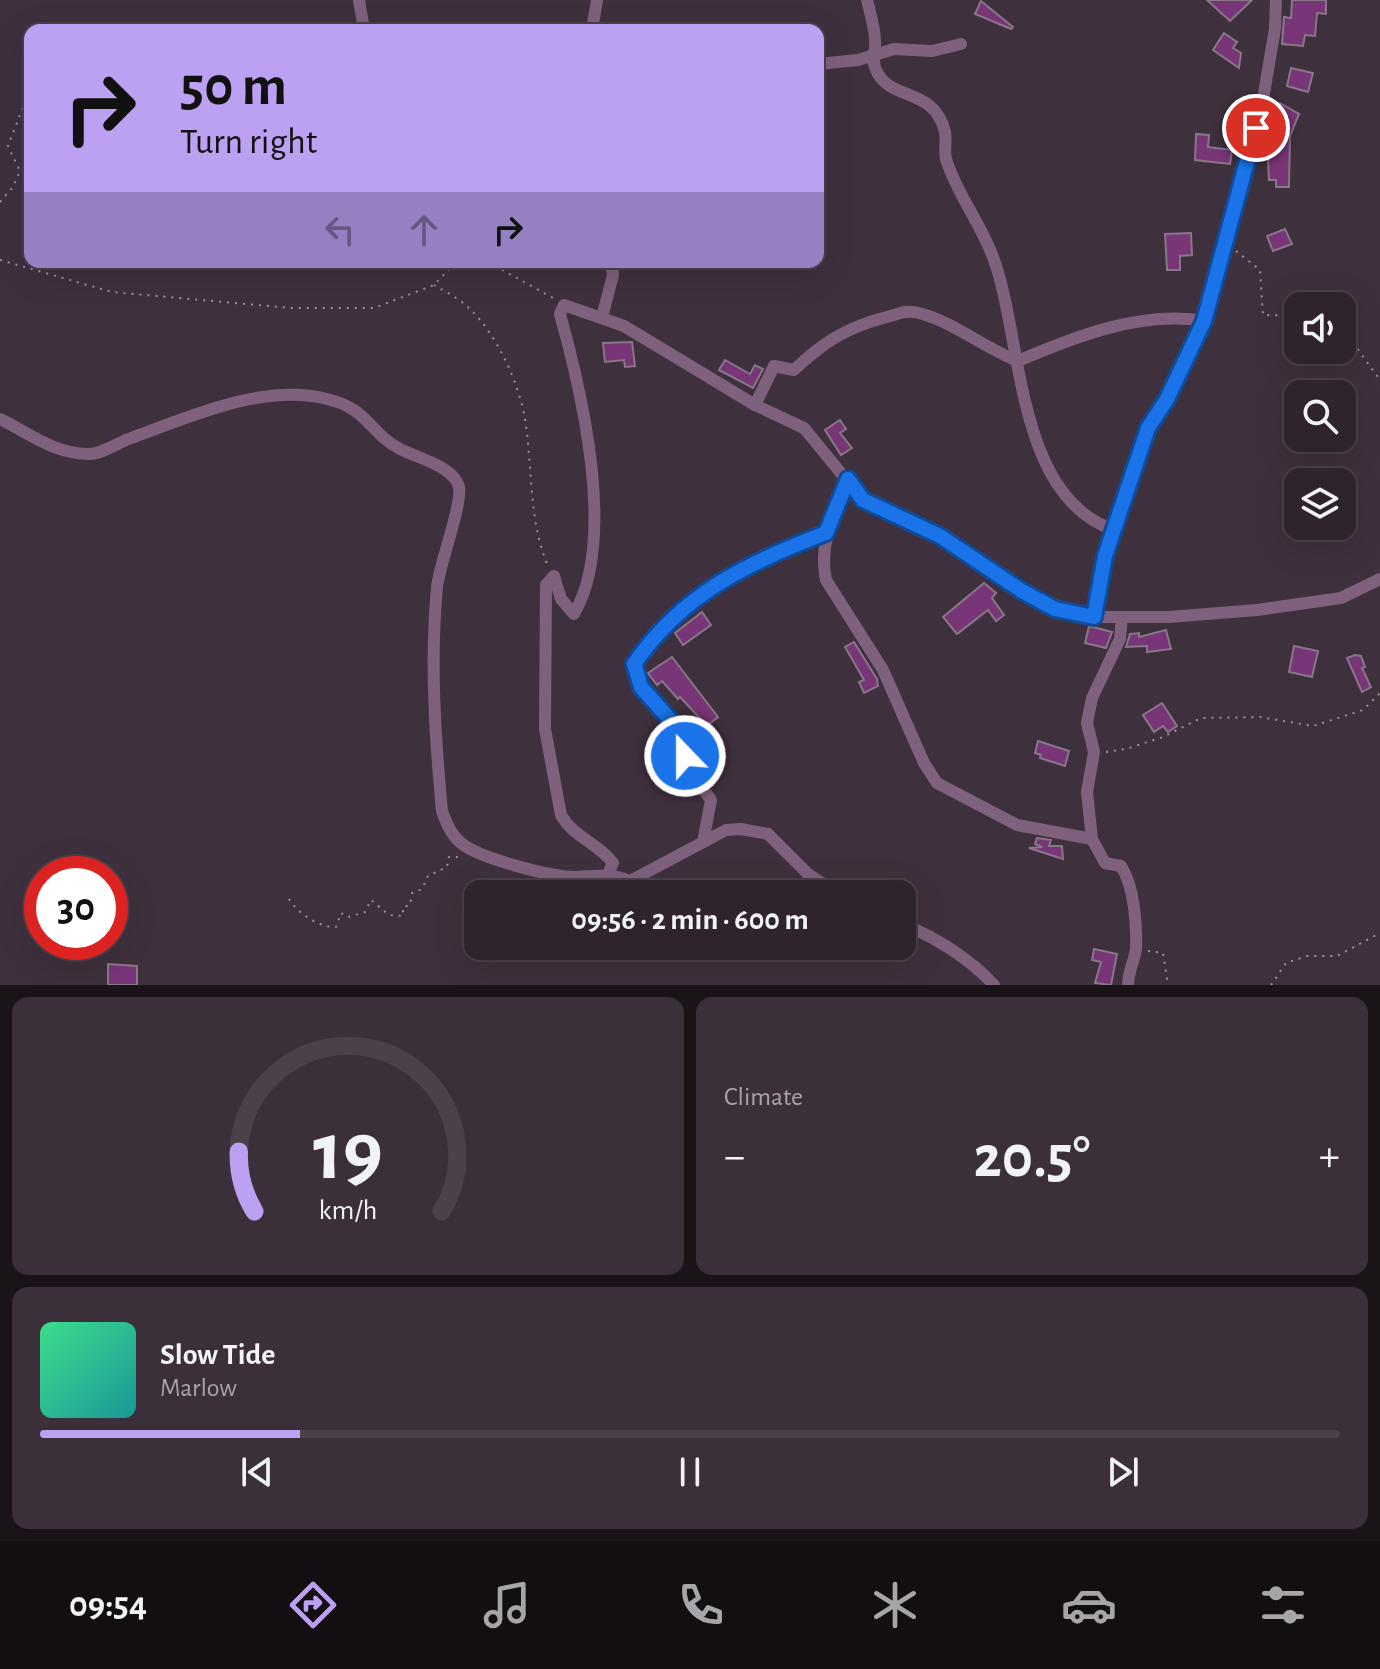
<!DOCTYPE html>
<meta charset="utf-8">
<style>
:root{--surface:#2f242e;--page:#3b303a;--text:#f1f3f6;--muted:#a7a4aa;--line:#4a414a;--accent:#bca0f2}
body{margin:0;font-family:"Alegreya Sans",sans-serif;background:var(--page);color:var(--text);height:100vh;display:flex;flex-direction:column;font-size:30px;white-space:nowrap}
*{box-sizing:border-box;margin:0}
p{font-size:26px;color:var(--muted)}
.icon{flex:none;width:44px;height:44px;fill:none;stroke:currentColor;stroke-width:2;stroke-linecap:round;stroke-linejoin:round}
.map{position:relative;height:985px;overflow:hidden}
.side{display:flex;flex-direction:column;gap:12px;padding:12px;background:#1a1419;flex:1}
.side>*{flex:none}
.guide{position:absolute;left:24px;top:24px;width:800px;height:244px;border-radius:16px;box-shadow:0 8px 32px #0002,0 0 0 2px var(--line);background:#bca0f2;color:#111;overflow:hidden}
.fabs{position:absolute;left:1284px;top:292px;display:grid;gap:16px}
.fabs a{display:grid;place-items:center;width:72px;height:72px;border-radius:16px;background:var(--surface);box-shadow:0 8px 32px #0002,0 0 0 2px var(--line);font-size:40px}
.speed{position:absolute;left:24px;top:856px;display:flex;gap:16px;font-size:40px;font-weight:700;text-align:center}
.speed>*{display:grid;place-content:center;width:104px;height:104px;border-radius:50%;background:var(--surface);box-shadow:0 8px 32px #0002,0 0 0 2px var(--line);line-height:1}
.speed .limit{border:12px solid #d22;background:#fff;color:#111}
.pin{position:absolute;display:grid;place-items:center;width:68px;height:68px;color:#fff;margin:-34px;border:4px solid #fff;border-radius:50%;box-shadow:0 2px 8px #0007}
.me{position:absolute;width:88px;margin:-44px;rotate:338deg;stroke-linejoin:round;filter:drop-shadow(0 0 6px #0008)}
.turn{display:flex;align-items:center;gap:28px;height:168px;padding:0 24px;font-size:36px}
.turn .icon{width:104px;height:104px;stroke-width:2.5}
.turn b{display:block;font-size:56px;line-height:68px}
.lanes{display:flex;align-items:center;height:76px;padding:0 24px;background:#0003;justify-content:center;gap:40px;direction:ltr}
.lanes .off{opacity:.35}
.big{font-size:60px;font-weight:700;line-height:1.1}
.side .card{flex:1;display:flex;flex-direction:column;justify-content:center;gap:12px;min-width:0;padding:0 28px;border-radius:16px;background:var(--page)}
.side .dial{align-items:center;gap:0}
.dial svg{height:208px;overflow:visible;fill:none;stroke:var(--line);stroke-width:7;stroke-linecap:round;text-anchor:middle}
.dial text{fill:var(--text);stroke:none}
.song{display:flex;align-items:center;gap:24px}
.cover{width:96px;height:96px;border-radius:12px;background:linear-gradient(135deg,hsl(150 70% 55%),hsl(180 70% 35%))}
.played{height:8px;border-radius:4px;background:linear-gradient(90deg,var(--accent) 20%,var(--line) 20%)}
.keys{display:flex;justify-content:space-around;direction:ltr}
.heat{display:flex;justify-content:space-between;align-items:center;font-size:44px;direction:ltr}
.side .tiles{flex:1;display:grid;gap:12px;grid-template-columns:1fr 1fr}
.card:last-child{grid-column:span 2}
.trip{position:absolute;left:464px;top:880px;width:452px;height:80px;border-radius:16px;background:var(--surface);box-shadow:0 8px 32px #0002,0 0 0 2px var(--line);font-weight:700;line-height:80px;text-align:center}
.menu{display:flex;height:128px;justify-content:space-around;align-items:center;background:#130e12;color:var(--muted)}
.menu .icon{width:56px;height:56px}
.menu .active{color:var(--accent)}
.menu b{font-size:36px;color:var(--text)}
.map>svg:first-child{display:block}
.building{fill:#783578;stroke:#887787;stroke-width:2}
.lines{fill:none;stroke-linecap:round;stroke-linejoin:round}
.path{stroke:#9d919c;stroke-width:2;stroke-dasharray:2 6;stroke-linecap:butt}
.minor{stroke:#7f617e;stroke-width:12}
.route-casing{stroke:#114b97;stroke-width:20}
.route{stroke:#1a73e8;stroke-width:14}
</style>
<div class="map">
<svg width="1380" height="985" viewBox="0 0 1380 985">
<rect width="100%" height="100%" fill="#3f303e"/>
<!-- building -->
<g class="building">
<polygon points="1207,0 1252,0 1230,21"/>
<polygon points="1292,0 1326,0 1326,14 1317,13 1315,36 1305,35 1303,46 1282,44 1284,17 1291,18"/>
<polygon points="981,1 1013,27 1011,29 975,14"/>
<polygon points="1224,33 1237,42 1233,48 1241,53 1239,68 1213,50"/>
<polygon points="1291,68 1313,73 1308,92 1287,86"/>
<polygon points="1280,103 1299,114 1290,136 1289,187 1276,187 1276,180 1269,180 1267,138"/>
<polygon points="1196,134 1209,135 1208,147 1232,150 1230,164 1195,160"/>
<polygon points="1285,229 1292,244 1273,251 1267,236"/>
<polygon points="1191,233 1192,255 1180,256 1180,270 1167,270 1165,234"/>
<polygon points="632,342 635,366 625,367 624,360 605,362 603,343"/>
<polygon points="725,360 750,374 755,365 763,369 753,388 719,370"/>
<polygon points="840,420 846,429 840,433 852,448 841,455 825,430"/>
<polygon points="984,583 996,593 992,598 1004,615 996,621 988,610 957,634 943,617"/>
<polygon points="702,612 711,625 683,645 675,633"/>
<polygon points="1089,626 1112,632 1106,648 1085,643"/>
<polygon points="1166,630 1171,649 1147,652 1147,646 1126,647 1130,634 1139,633 1139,637"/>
<polygon points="854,642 877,679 878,686 864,693 859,682 864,680 845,647"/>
<polygon points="1294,646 1318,651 1312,677 1289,672"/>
<polygon points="1355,655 1361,656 1365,667 1362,668 1371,687 1362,692 1347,658"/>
<polygon points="672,657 718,717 707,726 680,697 678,699 662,681 657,685 648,673"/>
<polygon points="1162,703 1177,726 1168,732 1163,726 1154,732 1143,715"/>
<polygon points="1038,741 1069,751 1065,766 1040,758 1041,755 1035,753"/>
<polygon points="1037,838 1051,840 1049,846 1062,846 1063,859 1029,848 1042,847 1035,844"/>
<polygon points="1094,949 1117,954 1111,985 1095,983 1101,962 1092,960"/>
<polygon points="108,964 137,966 137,985 108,985"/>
</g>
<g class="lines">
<!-- path -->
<g class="path">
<polyline points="0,202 13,187 20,171 8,146 30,89"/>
<polyline points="1236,251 1260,270 1263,315 1298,316"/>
<polyline points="0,260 112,292 291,308 374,308 434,285 456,262"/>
<polyline points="488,262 553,298"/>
<path d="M 434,285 C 446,292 460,299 470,309 C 497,335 519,383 525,419 C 533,469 528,519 548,566"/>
<polyline points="1342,334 1346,333 1380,380"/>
<polyline points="1106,752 1126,749 1163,737 1201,718 1260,717 1313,726 1363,710 1380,693"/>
<path d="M 289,899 C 297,913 320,928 336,927 L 341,913 L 348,917 L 365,912 L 371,900 L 389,915 L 403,916 L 403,907 L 410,905 L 412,893 L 422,889 L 428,876 L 447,867 L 449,857 L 459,857"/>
<polyline points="1148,951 1163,953 1168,985"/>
<polyline points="1271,985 1286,963 1307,956 1337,956 1380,933"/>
</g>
<!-- minor -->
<g class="minor">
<polyline points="359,0 364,30"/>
<path d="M 867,0 C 870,13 875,28 875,41 C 876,52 871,59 876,70 C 890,102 934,86 945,132 C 947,142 943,152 947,162 C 958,196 982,225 994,260 C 1023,340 1015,496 1114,530"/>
<polyline points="592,30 597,0"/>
<polyline points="818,64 858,60 894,49 932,51 961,44"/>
<polyline points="602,317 613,275 611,262"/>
<path d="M 755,405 L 774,366 L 794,370 C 822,343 846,328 883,318 C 896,315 905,309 919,313 C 954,322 984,348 1018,361 C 1074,337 1142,310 1204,321"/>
<path d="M 0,419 C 29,433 54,454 89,454 C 103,454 120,441 134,437 C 192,416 264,383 327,399 C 368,408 369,433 400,449 C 417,458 454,466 459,487 C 462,506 440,562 437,587 C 430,662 435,736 442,811 C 446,823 451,835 461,843 C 479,858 550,877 575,877 C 596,876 610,873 630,881 L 726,830 L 741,829 L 768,834 L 808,874 L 839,894"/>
<path d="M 848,479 C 835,512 818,544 826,580 L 883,670 L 924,763 L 937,783 L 1017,825 L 1092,839"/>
<polyline points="1094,617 1105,556 1148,428 1185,364 1217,277 1263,99 1275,29 1276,0"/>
<path d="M 1122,617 L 1120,639 L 1092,698 L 1087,723 L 1094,752 L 1087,792 L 1092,839 L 1105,863 L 1121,866 C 1134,886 1137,924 1136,948 C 1135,960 1128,971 1128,985"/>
<path d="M 703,842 L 711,800 L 694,776 L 673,723 L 641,687 L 634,664 C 681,594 749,562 826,533"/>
<path d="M 608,874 L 613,863 C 598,843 573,837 561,815 L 545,729 L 546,585 L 554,576 L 561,599 L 574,614 C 617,540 582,393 560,314 L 564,305 L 624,326 L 755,405 L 804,428 L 863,500 L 940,536 L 1055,609 L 1094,617 L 1169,617 L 1257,610 L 1341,598 L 1380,579"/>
<path d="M 902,923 C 937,939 968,957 994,985"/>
</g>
</g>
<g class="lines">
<!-- route casing -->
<g class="route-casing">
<path id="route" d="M 685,756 L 673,723 L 641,687 L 634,664 C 682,594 749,562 826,533 L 848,479 L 863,500 L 940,536 L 1022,591 L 1055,609 L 1094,617 L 1105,556 L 1148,428 L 1167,399 L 1204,321 L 1256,128"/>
</g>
<!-- route -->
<use href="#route" class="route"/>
</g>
</svg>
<div class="fabs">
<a><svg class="icon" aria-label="sound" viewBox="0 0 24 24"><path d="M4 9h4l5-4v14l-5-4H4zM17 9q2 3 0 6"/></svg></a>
<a><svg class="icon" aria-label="search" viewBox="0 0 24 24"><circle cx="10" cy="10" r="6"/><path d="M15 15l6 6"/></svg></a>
<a><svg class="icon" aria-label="layers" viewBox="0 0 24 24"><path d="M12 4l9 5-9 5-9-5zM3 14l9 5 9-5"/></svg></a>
</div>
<div class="speed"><div class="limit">30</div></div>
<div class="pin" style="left:1256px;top:128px;background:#d93025"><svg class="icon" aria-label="arrive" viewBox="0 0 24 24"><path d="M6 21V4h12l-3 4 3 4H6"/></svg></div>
<svg class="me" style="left:685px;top:756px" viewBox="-20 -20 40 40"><circle r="17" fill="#1a73e8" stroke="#fff" stroke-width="3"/><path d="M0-11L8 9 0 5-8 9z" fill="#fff"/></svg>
<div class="trip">09:56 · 2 min · 600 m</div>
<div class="guide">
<div class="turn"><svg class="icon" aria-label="right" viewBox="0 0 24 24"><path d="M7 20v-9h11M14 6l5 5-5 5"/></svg><div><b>50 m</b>Turn right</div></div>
<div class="lanes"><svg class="icon off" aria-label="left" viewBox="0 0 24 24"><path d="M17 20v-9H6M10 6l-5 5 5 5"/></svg><svg class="icon off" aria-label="ahead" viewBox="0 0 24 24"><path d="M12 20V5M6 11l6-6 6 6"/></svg><svg class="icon" aria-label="right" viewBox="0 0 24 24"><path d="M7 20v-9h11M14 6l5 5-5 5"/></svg></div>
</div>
</div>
<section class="side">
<div class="tiles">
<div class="card dial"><svg viewBox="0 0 100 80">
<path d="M14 69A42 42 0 1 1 86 69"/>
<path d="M14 69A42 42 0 0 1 8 46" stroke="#bca0f2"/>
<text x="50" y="56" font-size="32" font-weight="700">19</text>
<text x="50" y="72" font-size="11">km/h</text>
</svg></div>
<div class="card"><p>Climate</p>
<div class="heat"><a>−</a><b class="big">20.5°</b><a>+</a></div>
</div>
<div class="card">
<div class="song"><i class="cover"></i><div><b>Slow Tide</b><p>Marlow</p></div></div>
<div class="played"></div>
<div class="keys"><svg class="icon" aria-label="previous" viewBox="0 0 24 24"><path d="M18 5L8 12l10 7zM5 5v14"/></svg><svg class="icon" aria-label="pause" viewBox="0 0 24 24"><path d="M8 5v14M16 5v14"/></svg><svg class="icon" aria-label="next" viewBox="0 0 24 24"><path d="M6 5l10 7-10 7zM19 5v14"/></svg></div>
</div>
</div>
</section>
<nav class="menu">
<b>09:54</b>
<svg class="icon active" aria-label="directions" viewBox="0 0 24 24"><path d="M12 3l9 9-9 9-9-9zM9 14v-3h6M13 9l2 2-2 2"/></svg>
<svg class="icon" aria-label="music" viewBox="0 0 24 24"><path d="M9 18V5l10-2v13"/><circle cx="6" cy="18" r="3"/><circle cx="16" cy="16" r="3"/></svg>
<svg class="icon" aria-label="phone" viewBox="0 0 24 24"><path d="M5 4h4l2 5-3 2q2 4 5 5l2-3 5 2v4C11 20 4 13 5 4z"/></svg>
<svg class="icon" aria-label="climate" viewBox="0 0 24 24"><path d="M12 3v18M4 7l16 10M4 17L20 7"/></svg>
<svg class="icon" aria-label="car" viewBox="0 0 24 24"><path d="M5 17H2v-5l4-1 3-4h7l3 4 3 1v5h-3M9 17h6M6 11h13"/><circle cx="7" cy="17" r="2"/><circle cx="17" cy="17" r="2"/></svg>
<svg class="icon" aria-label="filters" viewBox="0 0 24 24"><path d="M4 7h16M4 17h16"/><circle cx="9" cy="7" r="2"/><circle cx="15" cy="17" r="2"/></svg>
</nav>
